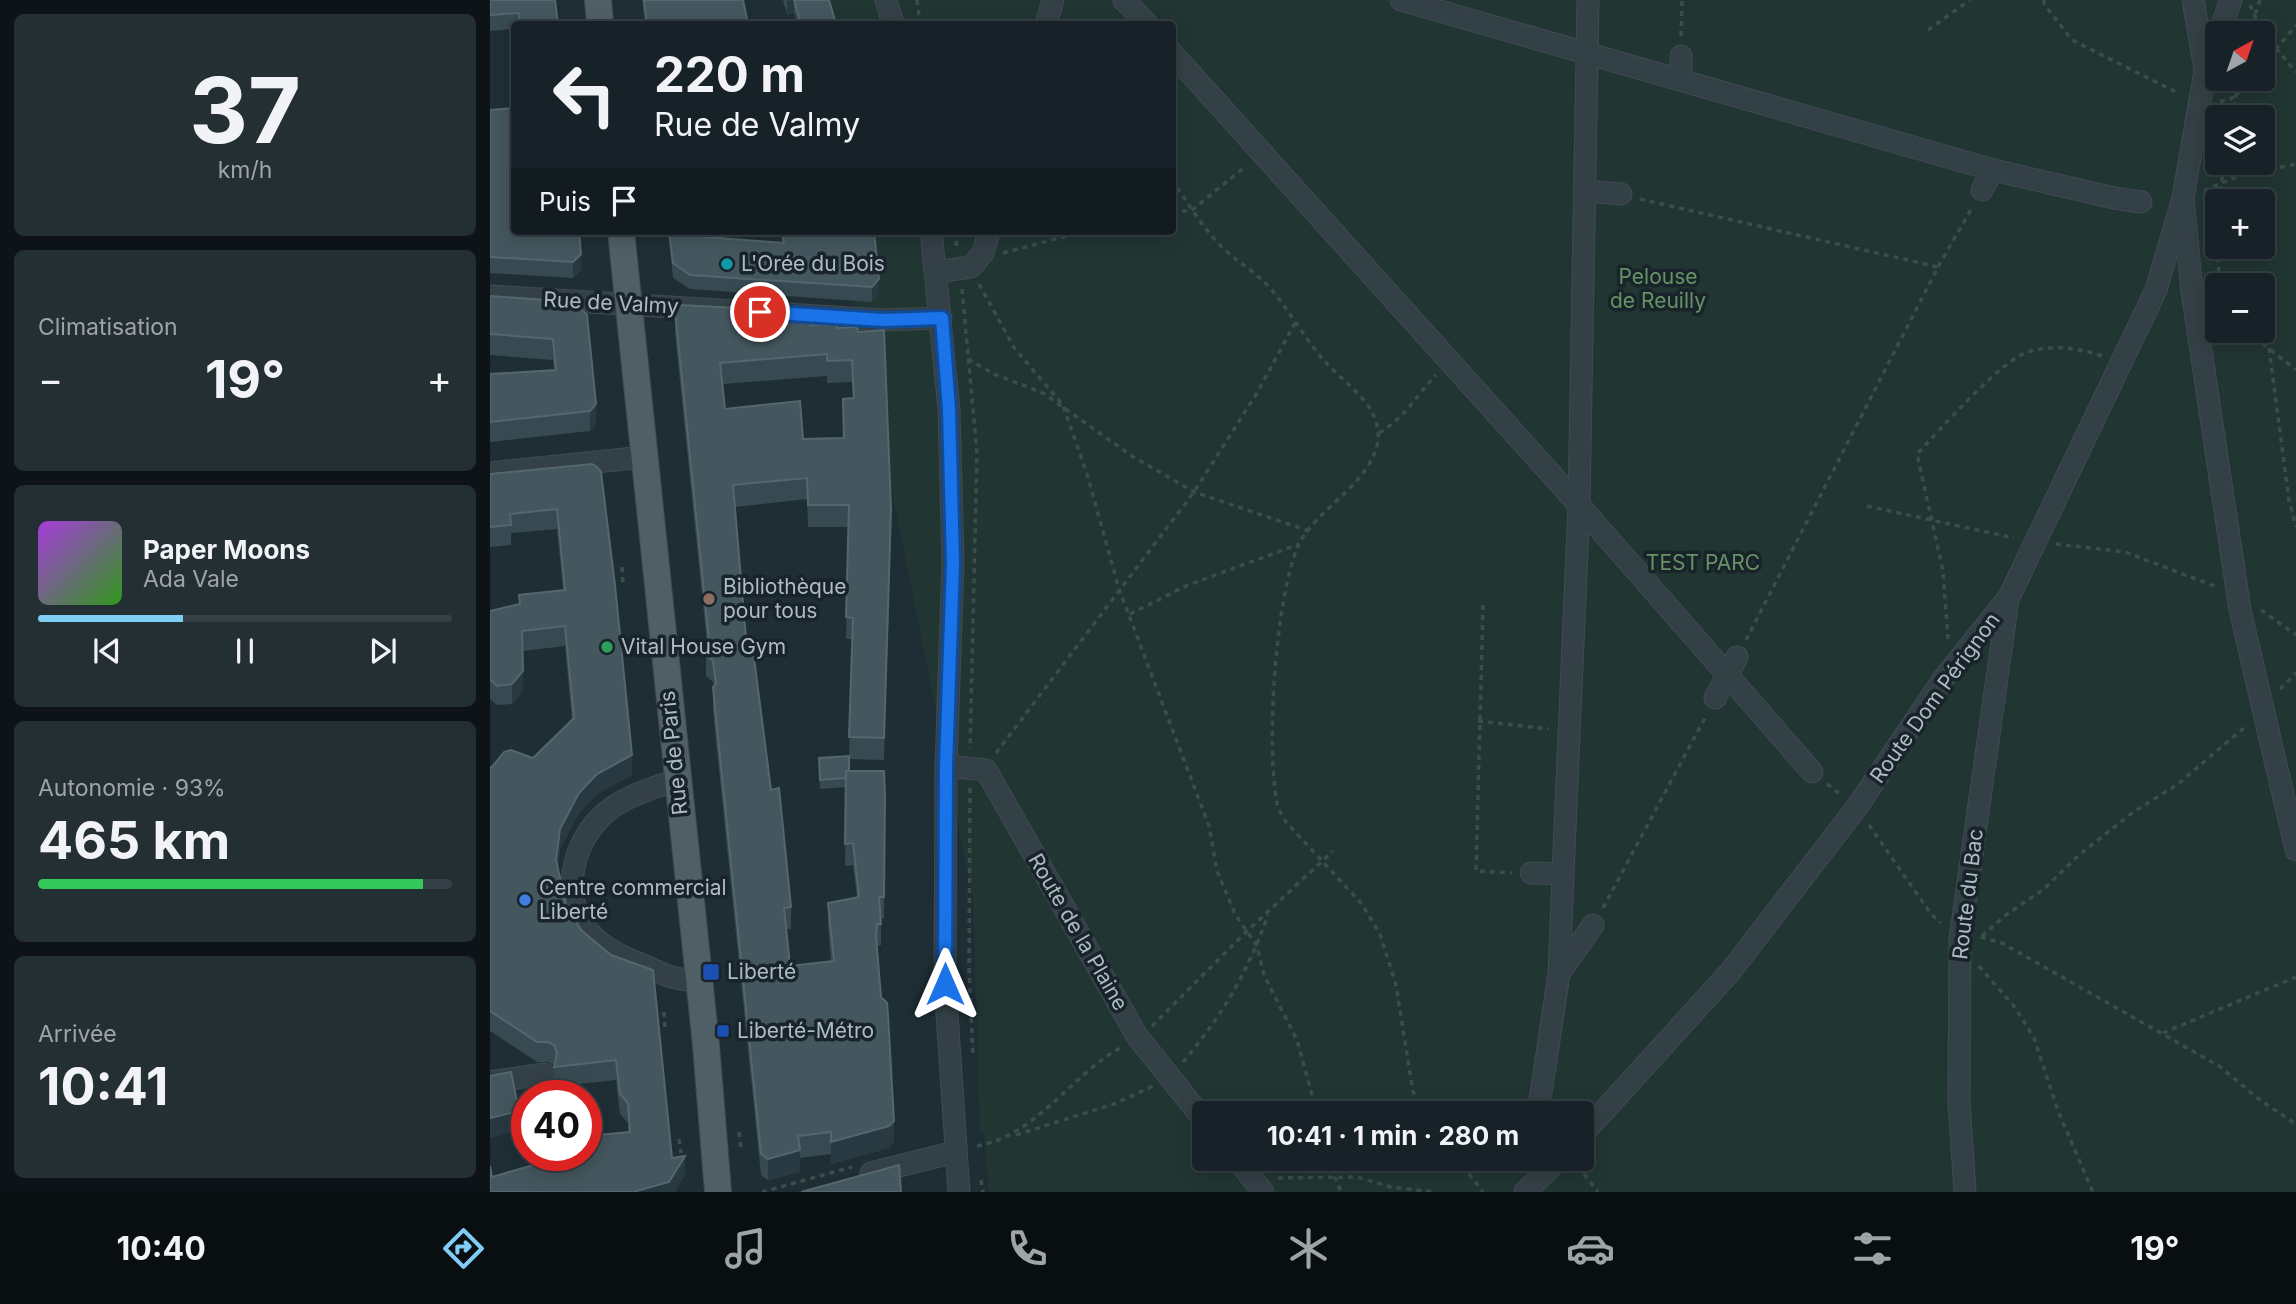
<!DOCTYPE html>
<html lang="fr">
<meta charset="utf-8">
<style>
:root{--surface:#172228;--page:#242f34;--text:#f1f3f6;--muted:#9ea4a8;--line:#363f45;--accent:#7fccf5}
body{margin:0;font-family:Inter,sans-serif;background:var(--page);color:var(--text);height:100vh;display:flex;flex-direction:column;font-size:26px;white-space:nowrap}
*{box-sizing:border-box;margin:0}
p{font-size:23px;color:var(--muted)}
.icon{flex:none;width:38px;height:38px;fill:none;stroke:currentColor;stroke-width:2;stroke-linecap:round;stroke-linejoin:round}
.map{position:relative;flex:1;overflow:hidden}
.sheet{display:flex;flex-direction:column;gap:14px;padding:14px;background:#0d1316;width:490px}
.sheet>*{flex:none}
.top-card{position:absolute;left:21px;top:21px;width:665px;height:214px;border-radius:7px;box-shadow:0 4px 18px #0003,0 0 0 2px var(--line);background:#172228;color:var(--text);overflow:hidden}
.needle{width:46px;rotate:40deg}
.tools{position:absolute;left:1715px;top:21px;display:grid;gap:14px}
.tools a{display:grid;place-items:center;width:70px;height:70px;border-radius:7px;background:var(--surface);box-shadow:0 4px 18px #0003,0 0 0 2px var(--line);font-size:35px}
.speed{position:absolute;left:21px;top:1080px;display:flex;gap:14px;font-size:35px;font-weight:700;text-align:center}
.speed>*{display:grid;place-content:center;width:91px;height:91px;border-radius:50%;background:var(--surface);box-shadow:0 4px 18px #0003,0 0 0 2px var(--line);line-height:1}
.speed .limit{border:10px solid #d22;background:#fff;color:#111}
.pin{position:absolute;display:grid;place-items:center;width:60px;height:60px;color:#fff;margin:-30px;border:4px solid #fff;border-radius:50%;box-shadow:0 2px 7px #0007}
.me{position:absolute;width:77px;margin:-38px;rotate:0deg;stroke-linejoin:round;filter:drop-shadow(0 0 5px #0008)}
.turn{display:flex;align-items:center;gap:24px;height:147px;padding:0 28px;font-size:32px}
.turn .icon{width:91px;height:91px;stroke-width:2.5}
.turn b{display:block;font-size:49px;line-height:60px}
.then{display:flex;align-items:center;height:66px;padding:0 28px;background:#0003;gap:14px;font-size:26px}
.big{font-size:52px;font-weight:700;line-height:1.1}
.sheet .widget{flex:1;display:flex;flex-direction:column;justify-content:center;gap:10px;min-width:0;padding:0 24px;border-radius:10px;background:var(--page)}
.sheet .dial{align-items:center;gap:0}
.dial b{font-size:91px;line-height:1}
.song{display:flex;align-items:center;gap:21px}
.cover{width:84px;height:84px;border-radius:10px;background:linear-gradient(135deg,hsl(280 70% 55%),hsl(110 70% 35%))}
.played{height:7px;border-radius:4px;background:linear-gradient(90deg,var(--accent) 35%,var(--line) 35%)}
.keys{display:flex;justify-content:space-around;direction:ltr}
.heat{display:flex;justify-content:space-between;align-items:center;font-size:38px;direction:ltr}
.charge{height:10px;border-radius:5px;background:linear-gradient(90deg,#34c759 93%,var(--line) 0)}
.trip{position:absolute;left:702px;top:1101px;width:402px;height:70px;border-radius:7px;background:var(--surface);box-shadow:0 4px 18px #0003,0 0 0 2px var(--line);font-weight:700;line-height:70px;text-align:center}
.tab-bar{display:flex;height:112px;justify-content:space-around;align-items:center;background:#090e10;color:var(--muted)}
.tab-bar .icon{width:49px;height:49px}
.tab-bar .on{color:var(--accent)}
.tab-bar b{font-size:32px;color:var(--text)}
main{display:flex;flex:1;min-height:0}
.map>svg:first-child{display:block}
.green{fill:#213633;fill-rule:evenodd}
.lines{fill:none;stroke-linecap:round;stroke-linejoin:round}
.minor-casing{stroke:#3f4b52;stroke-width:23}
.major-casing{stroke:#3f4b52;stroke-width:28}
.path{stroke:#3a4f4b;stroke-width:3.5;stroke-dasharray:5 5;stroke-linecap:butt}
.minor{stroke:#334046;stroke-width:21}
.major{stroke:#505f66;stroke-width:26}
.wall{fill:#374a52;fill-rule:evenodd}
.shaded-wall{fill:#283941}
.building{fill:#44565e;stroke:#54666e;stroke-width:2;fill-rule:evenodd}
.route-casing{stroke:#114b97;stroke-width:18}
.route{stroke:#1a73e8;stroke-width:12}
.culture-dot{fill:#0f9aa8;stroke:#18242a;stroke-width:2.5}
.education-dot{fill:#8d6e63;stroke:#18242a;stroke-width:2.5}
.leisure-dot{fill:#2e9e5b;stroke:#18242a;stroke-width:2.5}
.shop-dot{fill:#3f7fe0;stroke:#18242a;stroke-width:2.5}
.transit-dot{fill:#1a4fb4;stroke:#18242a;stroke-width:2.5}
.labels{text-anchor:middle;stroke-width:7;stroke-linejoin:round;paint-order:stroke}
.poi-label{font-size:21px;fill:#adbbc3;stroke:#18242a;text-anchor:start}
.park-label{font-size:21px;fill:#679265;stroke:#18242a}
.street-label{font-size:21px;fill:#adbbc3;stroke:#18242a}
</style>
<main>
<section class="sheet">
<div class="widget dial"><b>37</b><p>km/h</p></div>
<div class="widget"><p>Climatisation</p>
<div class="heat"><a>−</a><b class="big">19°</b><a>+</a></div>
</div>
<div class="widget">
<div class="song"><i class="cover"></i><div><b>Paper Moons</b><p>Ada Vale</p></div></div>
<div class="played"></div>
<div class="keys"><svg class="icon" aria-label="previous" viewBox="0 0 24 24"><path d="M18 5L8 12l10 7zM5 5v14"/></svg><svg class="icon" aria-label="pause" viewBox="0 0 24 24"><path d="M8 5v14M16 5v14"/></svg><svg class="icon" aria-label="next" viewBox="0 0 24 24"><path d="M6 5l10 7-10 7zM19 5v14"/></svg></div>
</div>
<div class="widget"><p>Autonomie · 93%</p><b class="big">465 km</b><div class="charge"></div></div>
<div class="widget"><p>Arrivée</p><b class="big">10:41</b></div>
</section>
<div class="map">
<svg width="1806" height="1192" viewBox="0 0 1806 1192">
<rect width="100%" height="100%" fill="#1f2e35"/>
<!-- green -->
<path class="green" d="M 304,0 L 1806,0 L 1806,1192 L 499,1192 L 494,1133 L 490,1134 L 483,898 L 350,231 L 682,231 L 682,24 L 309,24 ZM 1727,33 L 1773,33 L 1773,79 L 1727,79 ZM 1727,117 L 1773,117 L 1773,163 L 1727,163 ZM 1727,201 L 1773,201 L 1773,247 L 1727,247 ZM 1727,285 L 1773,285 L 1773,331 L 1727,331 ZM 714,1113 L 1092,1113 L 1092,1158 L 714,1158 Z"/>
<g class="lines">
<!-- minor casing -->
<g class="minor-casing">
<g id="minor">
<polyline points="396,0 403,24"/>
<polyline points="634,0 657,24"/>
<polyline points="911,0 1503,170 1624,198 1651,202"/>
<polyline points="1703,0 1715,69"/>
<polyline points="556,24 563,0"/>
<polyline points="1729,33 1741,0"/>
<polyline points="1727,38 1715,71 1693,198 1702,291 1750,610 1806,850"/>
<polyline points="682,53 1089,505 1322,772"/>
<polyline points="1191,80 1191,56"/>
<polyline points="1492,190 1503,170"/>
<polyline points="1095,191 1131,194"/>
<polyline points="441,231 459,409 463,563 456,766 455,984 469,1192"/>
<polyline points="446,272 481,267 493,253 499,231"/>
<polyline points="0,296 393,320 451,318"/>
<polyline points="0,473 154,457"/>
<polyline points="1225,698 1247,657"/>
<polyline points="456,766 496,770 647,1036 714,1120"/>
<path d="M 186,780 C 160,789 129,798 110,818 C 78,850 70,907 106,939 C 118,950 133,957 148,963 C 173,973 181,981 209,980"/>
<polyline points="1041,873 1073,874"/>
<polyline points="1069,974 1103,925"/>
<polyline points="0,1082 54,1074"/>
<polyline points="1048,1113 1069,974 1073,874 1089,505 1098,0"/>
<polyline points="1092,1135 1240,972 1367,807 1454,678 1519,597 1666,290 1693,198"/>
<polyline points="746,1158 773,1192"/>
<polyline points="381,1173 465,1152"/>
<polyline points="1035,1192 1070,1158"/>
<polyline points="1475,1192 1469,1102 1470,939 1518,600"/>
</g>
</g>
<!-- major casing -->
<g class="major-casing">
<g id="major">
<polyline points="108,0 110,24"/>
<polyline points="131,231 216,1045 228,1192"/>
</g>
</g>
<!-- path -->
<g class="path">
<polyline points="427,0 430,24"/>
<polyline points="1554,0 1554,4 1582,40 1690,94"/>
<polyline points="1760,5 1772,33"/>
<polyline points="1438,30 1480,0"/>
<polyline points="1759,33 1770,0"/>
<polyline points="1773,33 1806,72"/>
<polyline points="1191,36 1192,0"/>
<polyline points="1773,65 1806,25"/>
<polyline points="1730,102 1745,97 1761,79"/>
<polyline points="1742,117 1749,79"/>
<path d="M 682,179 C 697,202 711,225 729,244 C 745,261 765,271 781,289 C 799,311 813,335 831,357 C 850,381 884,398 888,431 C 892,478 824,509 808,546 C 785,601 776,744 787,803 C 788,810 793,816 796,822 L 871,903 L 890,934 L 906,985 L 923,1092 L 938,1113"/>
<polyline points="1714,191 1748,176 1806,164"/>
<polyline points="1150,199 1448,267"/>
<polyline points="1728,201 1735,163"/>
<polyline points="1727,206 1727,237"/>
<polyline points="682,213 702,210 756,166"/>
<polyline points="465,231 467,250"/>
<polyline points="1728,247 1729,285"/>
<polyline points="513,253 595,231"/>
<polyline points="489,284 525,349 573,405 597,474 629,589 719,826 727,871 745,914 767,946 774,975 807,1040 827,1113"/>
<polyline points="472,289 487,453 480,749"/>
<polyline points="1757,331 1806,370"/>
<polyline points="1779,348 1799,500 1806,527"/>
<polyline points="478,359 504,374 553,393 642,456 704,492 819,531"/>
<path d="M 889,433 C 919,414 923,399 946,375"/>
<polyline points="1377,506 1524,538"/>
<polyline points="1566,544 1635,552 1727,587"/>
<polyline points="132,567 133,584"/>
<polyline points="993,605 986,871 1022,873"/>
<polyline points="1771,610 1806,635"/>
<polyline points="640,614 696,586 809,544"/>
<path d="M 1458,639 L 1453,571 L 1427,454 C 1448,432 1512,359 1538,352 C 1564,344 1587,348 1612,356"/>
<polyline points="1256,640 1448,267 1483,206"/>
<polyline points="1790,689 1806,673"/>
<polyline points="988,721 1059,729"/>
<polyline points="506,753 704,492 767,393 805,323"/>
<polyline points="1337,784 1350,794"/>
<polyline points="480,788 479,968 483,1057"/>
<polyline points="1379,825 1441,914 1451,923"/>
<polyline points="1113,908 1217,714"/>
<polyline points="1492,936 1516,915 1554,889 1589,855 1642,813 1688,784 1756,726"/>
<polyline points="1491,937 1512,943 1729,1066 1770,1100 1806,1124"/>
<polyline points="1489,966 1524,1006 1544,1038 1568,1111 1603,1192"/>
<polyline points="174,1012 175,1032"/>
<polyline points="662,1026 756,932 843,851"/>
<polyline points="1673,1033 1806,977"/>
<path d="M 693,1062 C 732,1016 758,972 778,915"/>
<polyline points="249,1132 251,1148"/>
<polyline points="526,1135 624,1104 663,1086"/>
<polyline points="189,1139 191,1153"/>
<path d="M 487,1146 C 547,1135 579,1077 630,1048"/>
<polyline points="837,1158 851,1192"/>
<polyline points="967,1158 993,1192"/>
<polyline points="1088,1166 1108,1192"/>
<polyline points="788,1178 867,1177 901,1187 944,1192"/>
<polyline points="491,1180 493,1192"/>
<polyline points="272,1192 362,1167"/>
</g>
<!-- minor -->
<use href="#minor" class="minor"/>
<!-- major -->
<use href="#major" class="major"/>
</g>
<!-- wall -->
<g class="wall">
<polygon points="0,0 68,24 24,24 24,29 0,31"/>
<polygon points="152,0 253,0 258,24 155,24"/>
<polygon points="293,0 339,0 346,24 307,24 304,13 297,15"/>
<polygon points="0,110 89,231 91,270 83,278 0,273"/>
<polygon points="178,231 215,231 216,237 292,243 291,231 384,231 389,293 382,302 200,289 183,278"/>
<polygon points="0,296 84,302 106,424 100,431 0,442 0,374 64,370 63,360 0,355"/>
<path d="M 185,311 L 283,319 L 320,325 L 347,328 L 367,327 L 401,531 L 394,760 L 359,759 L 359,771 L 395,795 L 394,918 L 391,919 L 391,945 L 387,946 L 404,1142 L 399,1148 L 341,1164 L 341,1154 L 310,1158 L 310,1172 L 278,1180 L 271,1175 L 225,731 L 223,709 L 224,687 L 223,682 L 216,676 L 216,655 L 218,653 L 185,333 ZM 337,376 L 337,383 L 362,382 L 363,398 L 354,438 L 313,439 L 235,409 L 233,384 ZM 317,499 L 318,527 L 359,527 L 356,639 L 362,639 L 359,758 L 329,758 L 329,767 L 330,789 L 356,787 L 355,866 L 363,865 L 367,897 L 338,903 L 338,925 L 341,962 L 300,966 L 297,929 L 301,929 L 301,907 L 257,650 L 245,507 Z"/>
<polygon points="102,464 142,775 107,794 89,813 70,849 68,868 76,905 182,1158 195,1176 2,1177 96,1155 138,1132 138,1123 130,1114 126,1080 64,1087 64,1065 58,1062 47,1062 0,1031 0,767 43,758 82,720 75,646 33,651 33,690 22,704 7,705 0,699 0,611 29,604 29,595 73,590 67,529 21,533 21,545 0,547 0,474"/>
</g>
<!-- shaded-wall -->
<g class="shaded-wall">
<polygon points="304,0 304,13 297,15 297,1"/>
<polygon points="91,254 91,270 83,278 83,262"/>
<polygon points="389,279 389,293 382,302 382,287"/>
<polygon points="106,404 106,424 100,431 100,411"/>
<polygon points="401,509 401,531 394,760 394,738"/>
<polygon points="33,671 33,690 22,704 22,684"/>
<polygon points="142,755 142,775 107,794 89,813 70,849 66,880 66,860 70,829 89,793 107,774"/>
<polygon points="29,1111 29,1131 0,1138 0,1118"/>
<polygon points="404,1121 404,1142 399,1148 341,1164 341,1142"/>
<polygon points="310,1150 310,1172 278,1180 278,1159"/>
<polygon points="195,1156 195,1176 185,1192 143,1192"/>
</g>
<!-- building -->
<g class="building">
<polygon points="0,0 65,0 68,24 30,24 29,13 0,15"/>
<polygon points="154,0 253,0 258,24 157,24"/>
<polygon points="304,0 339,0 346,24 311,24"/>
<polygon points="24,108 24,231 89,231 91,254 83,262 0,257 0,110"/>
<polygon points="179,231 215,231 216,237 294,243 292,231 384,231 389,279 382,287 200,275 183,263"/>
<polygon points="0,296 84,302 97,315 106,404 100,411 0,422 0,374 66,370 63,339 0,334"/>
<path d="M 191,305 L 266,309 L 283,319 L 319,316 L 320,325 L 347,324 L 347,328 L 367,327 L 368,332 L 394,330 L 401,509 L 394,738 L 359,737 L 363,618 L 356,617 L 359,505 L 318,505 L 317,478 L 243,485 L 257,650 L 261,650 L 264,658 L 281,790 L 289,788 L 301,907 L 294,908 L 300,966 L 344,961 L 338,903 L 369,897 L 363,843 L 355,844 L 356,771 L 394,771 L 395,795 L 394,897 L 389,897 L 391,924 L 387,924 L 386,936 L 391,997 L 397,1003 L 398,1015 L 404,1121 L 399,1126 L 341,1142 L 341,1132 L 308,1136 L 310,1150 L 278,1159 L 271,1154 L 225,709 L 223,687 L 226,684 L 223,661 L 216,655 L 220,651 L 185,311 ZM 337,354 L 337,361 L 362,360 L 364,398 L 353,399 L 354,438 L 313,439 L 310,401 L 235,409 L 230,363 Z"/>
<polygon points="102,464 107,467 111,472 125,585 142,755 107,774 89,793 70,829 66,860 76,905 91,930 121,955 163,970 182,1158 195,1156 179,1182 143,1192 0,1192 0,1166 2,1177 78,1155 96,1155 96,1136 140,1132 138,1103 130,1094 126,1060 64,1067 67,1053 64,1045 58,1042 47,1042 0,1011 0,767 2,767 14,752 21,750 43,758 84,718 75,626 32,631 33,671 22,684 7,686 0,679 0,611 30,604 29,595 75,590 67,509 20,514 21,525 0,527 0,474"/>
<polygon points="359,756 359,771 356,771 356,778 330,780 329,758"/>
<polygon points="21,1072 29,1111 0,1118 0,1076"/>
<polygon points="409,1165 411,1192 311,1192"/>
</g>
<g class="lines">
<!-- route casing -->
<g class="route-casing">
<polyline id="route" points="270,312 393,320 452,318 459,409 463,564 456,766 455,984"/>
</g>
<!-- route -->
<use href="#route" class="route"/>
</g>
<!-- markers -->
<circle class="culture-dot" cx="237" cy="264" r="7"/>
<circle class="education-dot" cx="219" cy="599" r="7"/>
<circle class="leisure-dot" cx="117" cy="647" r="7"/>
<circle class="shop-dot" cx="35" cy="900" r="7"/>
<g class="transit-dot">
<rect x="212" y="963" width="18" height="18" rx="3.5"/>
<rect x="226" y="1024" width="14" height="14" rx="3.5"/>
</g>
<g class="labels">
<!-- poi labels -->
<g class="poi-label">
<text x="251" y="271">L'Orée du Bois</text>
<text x="233" y="594">Bibliothèque<tspan x="233" dy="24">pour tous</tspan></text>
<text x="131" y="654">Vital House Gym</text>
<text x="49" y="895">Centre commercial<tspan x="49" dy="24">Liberté</tspan></text>
<text x="237" y="979">Liberté</text>
<text x="247" y="1038">Liberté-Métro</text>
</g>
<!-- park labels -->
<g class="park-label">
<text x="1168" y="284">Pelouse<tspan x="1168" dy="24">de Reuilly</tspan></text>
<text x="1213" y="570">TEST PARC</text>
</g>
<!-- street labels -->
<g class="street-label">
<text transform="translate(121 303) rotate(3)" y="7">Rue de Valmy</text>
<text transform="translate(1445 698) rotate(-54)" y="7">Route Dom Pérignon</text>
<text transform="translate(184 753) rotate(-96)" y="7">Rue de Paris</text>
<text transform="translate(1478 894) rotate(-83)" y="7">Route du Bac</text>
<text transform="translate(588 932) rotate(60)" y="7">Route de la Plaine</text>
</g>
</g>
</svg>
<div class="tools">
<a><svg class="needle" viewBox="-14 -14 28 28"><path d="M0-13l5 13h-10z" fill="#e53935"/><path d="M0 13l5-13h-10z" fill="#9ea4a8"/></svg></a>
<a><svg class="icon" aria-label="layers" viewBox="0 0 24 24"><path d="M12 4l9 5-9 5-9-5zM3 14l9 5 9-5"/></svg></a>
<a>+</a>
<a>−</a>
</div>
<div class="speed"><div class="limit">40</div></div>
<div class="pin" style="left:270px;top:312px;background:#d93025"><svg class="icon" aria-label="arrive" viewBox="0 0 24 24"><path d="M6 21V4h12l-3 4 3 4H6"/></svg></div>
<svg class="me" style="left:455px;top:984px" viewBox="-20 -20 40 40"><path d="M0-17L14 15 0 8-14 15z" fill="#1a73e8" stroke="#fff" stroke-width="4"/></svg>
<div class="trip">10:41 · 1 min · 280 m</div>
<div class="top-card">
<div class="turn"><svg class="icon" aria-label="left" viewBox="0 0 24 24"><path d="M17 20v-9H6M10 6l-5 5 5 5"/></svg><div><b>220 m</b>Rue de Valmy</div></div>
<div class="then">Puis<svg class="icon" aria-label="arrive" viewBox="0 0 24 24"><path d="M6 21V4h12l-3 4 3 4H6"/></svg></div>
</div>
</div>
</main>
<nav class="tab-bar">
<b>10:40</b>
<svg class="icon on" aria-label="directions" viewBox="0 0 24 24"><path d="M12 3l9 9-9 9-9-9zM9 14v-3h6M13 9l2 2-2 2"/></svg>
<svg class="icon" aria-label="music" viewBox="0 0 24 24"><path d="M9 18V5l10-2v13"/><circle cx="6" cy="18" r="3"/><circle cx="16" cy="16" r="3"/></svg>
<svg class="icon" aria-label="phone" viewBox="0 0 24 24"><path d="M5 4h4l2 5-3 2q2 4 5 5l2-3 5 2v4C11 20 4 13 5 4z"/></svg>
<svg class="icon" aria-label="climate" viewBox="0 0 24 24"><path d="M12 3v18M4 7l16 10M4 17L20 7"/></svg>
<svg class="icon" aria-label="car" viewBox="0 0 24 24"><path d="M5 17H2v-5l4-1 3-4h7l3 4 3 1v5h-3M9 17h6M6 11h13"/><circle cx="7" cy="17" r="2"/><circle cx="17" cy="17" r="2"/></svg>
<svg class="icon" aria-label="filters" viewBox="0 0 24 24"><path d="M4 7h16M4 17h16"/><circle cx="9" cy="7" r="2"/><circle cx="15" cy="17" r="2"/></svg>
<b>19°</b>
</nav>
